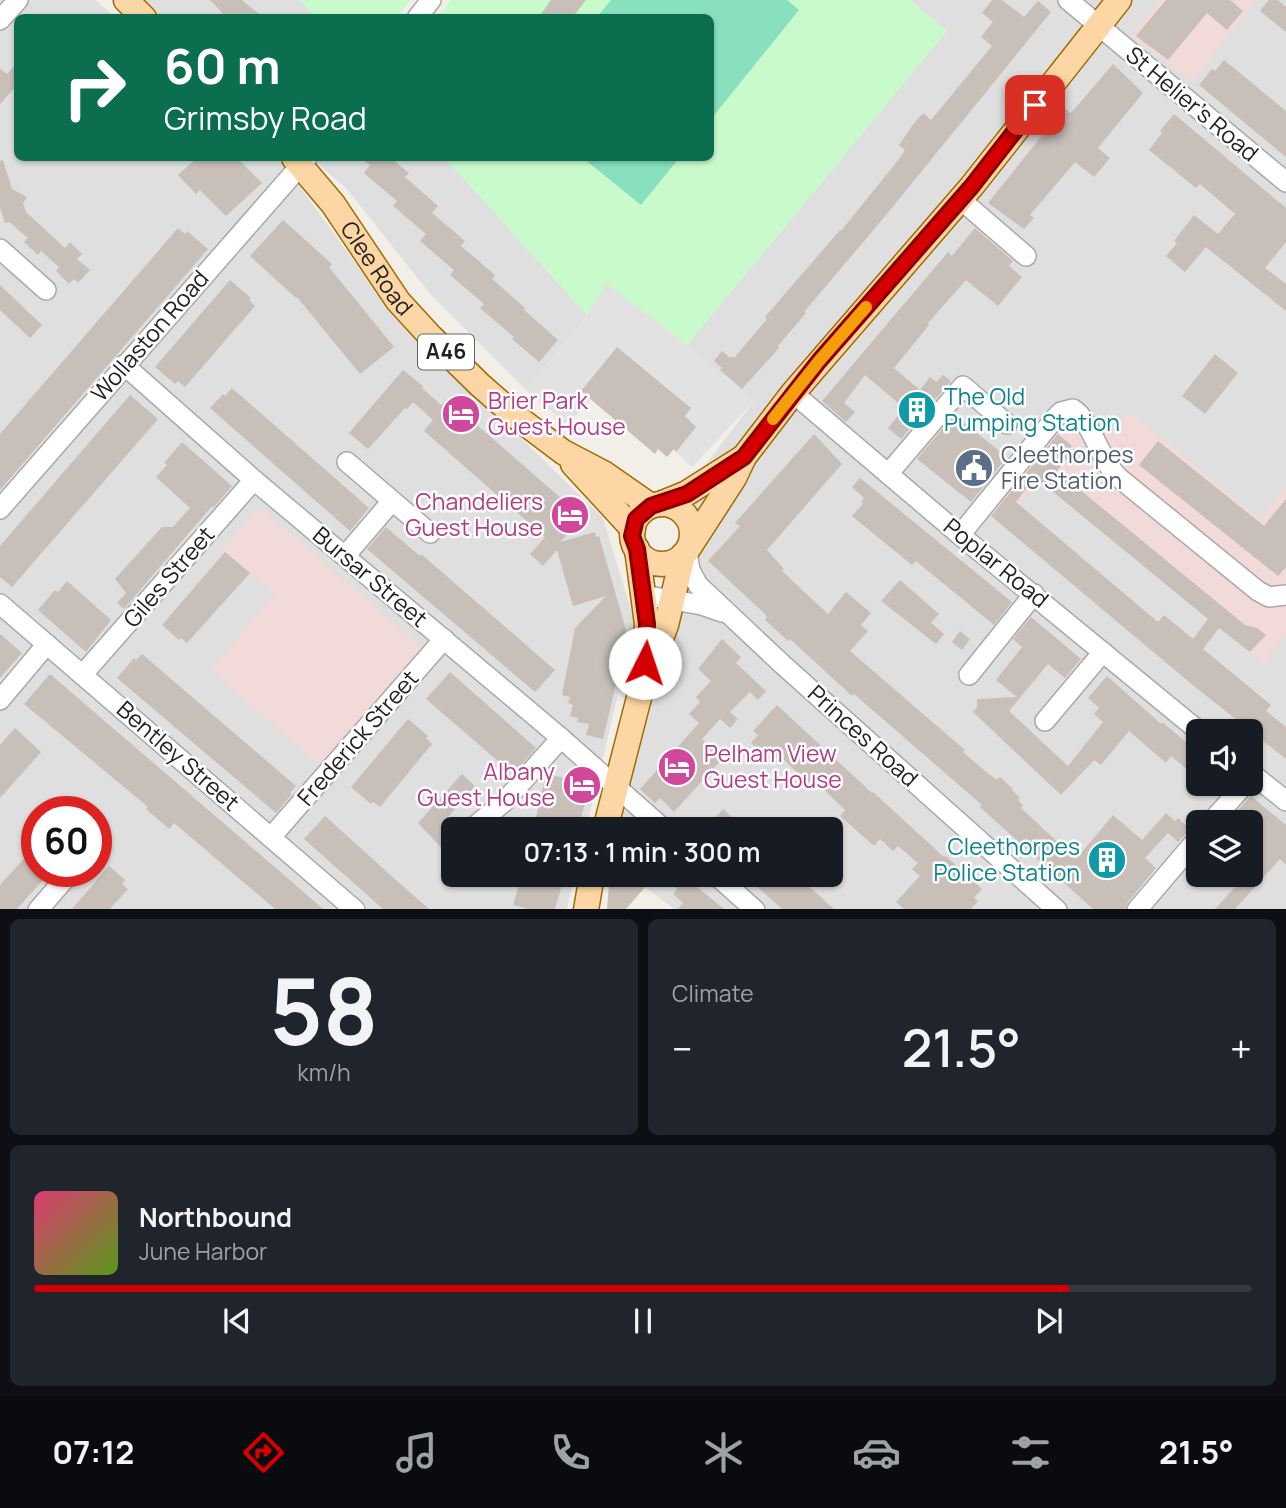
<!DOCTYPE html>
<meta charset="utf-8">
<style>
:root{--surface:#171b24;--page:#20242c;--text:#f1f3f6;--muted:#9ea1a6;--line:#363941;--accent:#d40000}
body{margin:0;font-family:Manrope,sans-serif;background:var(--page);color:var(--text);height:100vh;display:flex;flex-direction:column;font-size:26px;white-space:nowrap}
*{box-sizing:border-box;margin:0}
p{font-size:23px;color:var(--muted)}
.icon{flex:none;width:38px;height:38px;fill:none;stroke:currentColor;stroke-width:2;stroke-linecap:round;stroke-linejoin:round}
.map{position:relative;height:909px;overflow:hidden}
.side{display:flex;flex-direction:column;gap:10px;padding:10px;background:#0d0f14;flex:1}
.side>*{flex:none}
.top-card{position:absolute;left:14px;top:14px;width:700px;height:147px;border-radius:10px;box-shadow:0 2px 5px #0004;background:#0b6e4f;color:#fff;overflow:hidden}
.fabs{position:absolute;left:1186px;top:719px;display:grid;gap:14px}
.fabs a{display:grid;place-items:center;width:77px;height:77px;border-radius:10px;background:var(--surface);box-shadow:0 2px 5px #0004;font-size:35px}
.speed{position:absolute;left:21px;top:796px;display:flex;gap:14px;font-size:35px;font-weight:700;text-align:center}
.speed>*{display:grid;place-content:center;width:91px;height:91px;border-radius:50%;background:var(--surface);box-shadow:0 2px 5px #0004;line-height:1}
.speed .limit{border:10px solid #d22;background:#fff;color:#111}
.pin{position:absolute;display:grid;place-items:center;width:60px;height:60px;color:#fff;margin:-30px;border-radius:14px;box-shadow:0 4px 10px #0006}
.me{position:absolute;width:77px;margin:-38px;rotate:4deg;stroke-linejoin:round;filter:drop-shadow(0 0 5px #0008)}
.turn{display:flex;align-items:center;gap:24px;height:147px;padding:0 35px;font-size:32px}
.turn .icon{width:91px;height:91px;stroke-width:2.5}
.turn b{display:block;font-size:49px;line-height:60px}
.big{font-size:52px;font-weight:600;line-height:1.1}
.side .tile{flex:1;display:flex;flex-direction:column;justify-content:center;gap:10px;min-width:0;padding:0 24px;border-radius:10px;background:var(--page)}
.side .dial{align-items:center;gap:0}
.dial b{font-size:91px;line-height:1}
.song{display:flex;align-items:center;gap:21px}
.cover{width:84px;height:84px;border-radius:10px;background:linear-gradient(135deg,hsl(340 70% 55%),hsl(90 70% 35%))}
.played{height:7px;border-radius:4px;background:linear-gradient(90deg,var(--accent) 85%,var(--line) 85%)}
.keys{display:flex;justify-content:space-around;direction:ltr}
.heat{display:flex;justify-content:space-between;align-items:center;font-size:38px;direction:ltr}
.side .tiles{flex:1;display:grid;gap:10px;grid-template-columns:1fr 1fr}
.tile:last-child{grid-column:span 2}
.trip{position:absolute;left:441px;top:817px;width:402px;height:70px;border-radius:10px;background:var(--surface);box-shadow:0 2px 5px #0004;font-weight:600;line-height:70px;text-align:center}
.tab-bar{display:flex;height:112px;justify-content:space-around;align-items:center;background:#090b0e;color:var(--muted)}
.tab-bar .icon{width:49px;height:49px}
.tab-bar .current{color:var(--accent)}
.tab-bar b{font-size:32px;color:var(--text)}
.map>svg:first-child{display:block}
.residential{fill:#e0dfdf;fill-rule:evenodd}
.commercial{fill:#f2dad9}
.park{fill:#c8facc}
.pitch{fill:#88e0be}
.parking{fill:#e2e2e2}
.building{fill:#c7bfb8;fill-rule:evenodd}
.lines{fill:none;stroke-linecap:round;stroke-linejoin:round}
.minor-casing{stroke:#a9a9a9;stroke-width:22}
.major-casing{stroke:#a06b00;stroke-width:27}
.minor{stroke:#fff;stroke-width:19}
.major{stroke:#fcd6a4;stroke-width:24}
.route-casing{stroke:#8a0000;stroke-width:18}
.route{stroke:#d40000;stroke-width:12}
.slow{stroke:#f59e0b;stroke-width:12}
.labels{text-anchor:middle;stroke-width:5;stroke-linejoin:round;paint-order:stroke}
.shield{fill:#fff;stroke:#646464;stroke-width:2}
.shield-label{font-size:21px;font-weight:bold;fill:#222}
.street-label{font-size:23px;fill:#222;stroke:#fff}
.culture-label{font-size:23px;fill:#0d838f;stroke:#fff;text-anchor:start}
.hotel-label{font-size:23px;fill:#b23c85;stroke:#fff;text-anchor:start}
.service-label{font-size:23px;fill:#4e5e75;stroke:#fff;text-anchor:start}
</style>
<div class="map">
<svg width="1286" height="910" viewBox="0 0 1286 910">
<rect width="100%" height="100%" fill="#f2efe9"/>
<!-- residential -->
<g class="residential">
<path d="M 0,0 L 95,0 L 115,17 L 18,18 L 18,158 L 275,158 L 284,165 L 391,312 L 603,518 L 635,623 L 586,829 L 453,830 L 453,875 L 575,875 L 567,909 L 0,910 ZM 37,812 L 96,812 L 96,872 L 37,872 Z"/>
<polygon points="131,0 300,0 316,17 151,17"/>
<path d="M 910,0 L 1286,0 L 1286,909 L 674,909 L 629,875 L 831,875 L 831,830 L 618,830 L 631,685 L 697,476 L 754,401 L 687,345 L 947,31 ZM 1199,732 L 1251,732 L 1251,784 L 1199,784 ZM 1199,822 L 1251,822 L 1251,875 L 1199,875 Z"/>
<polygon points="311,158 445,158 587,315 526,390 431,295 347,189"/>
</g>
<!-- commercial -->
<g class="commercial">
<polygon points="1161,0 1256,0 1191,82 1132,36"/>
<polygon points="1133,415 1260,519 1286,488 1286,635 1263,662 1042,482 1040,481 1002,525 984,511 1052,427 1060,435 1068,427 1079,435 1105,422"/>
<polygon points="260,507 422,648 420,653 320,765 211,671 275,593 222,549"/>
</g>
<!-- park -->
<g class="park">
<polygon points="300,0 411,0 397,17 316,18"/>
<polygon points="451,0 910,0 947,31 687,345 607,284 587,315 445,158 710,158 710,18 437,18"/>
</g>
<!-- pitch -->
<g class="pitch">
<polygon points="611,0 787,0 799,10 711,119 710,18 597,17"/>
<polygon points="583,158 679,158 641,205"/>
</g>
<!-- parking -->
<polygon class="parking" points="606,283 687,345 754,401 692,467 676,452 695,427 685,416 691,408 617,347 581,391 590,400 568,425 526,390 587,315"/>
<!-- building -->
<g class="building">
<polygon points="210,0 242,0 264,18 227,18"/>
<polygon points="551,0 586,0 572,18 538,18"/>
<polygon points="992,0 1002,0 1024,17 1038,1 1051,12 887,214 804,312 806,313 778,346 779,348 742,389 720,370 722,368 714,361 722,351 730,358 731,356 734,358 767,319 765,317 840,230 841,231 899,159 905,150 899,145 912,126 923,113 931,120 992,46 981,37 993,22 982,13"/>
<polygon points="1166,0 1230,0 1243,11 1227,30 1207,13 1168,60 1136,36"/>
<polygon points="1269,0 1278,0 1286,7 1286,32 1260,11"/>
<polygon points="1224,60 1286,111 1286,157 1199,85 1212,69 1215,71"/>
<polygon points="18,62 18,84 0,104 0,68 7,74"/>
<polygon points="1113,64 1143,93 1098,148 1110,158 1094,177 1075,162 1030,215 1034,218 1024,229 988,203 1064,108 1071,113"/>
<polygon points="1174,114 1286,208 1286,242 1265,268 1286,284 1286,311 1206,247 1185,272 1166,256 1177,243 1174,241 1194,215 1218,234 1235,214 1200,184 1196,188 1149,150 1162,133 1160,131"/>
<polygon points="197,158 237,158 262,183 226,216 200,190 196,194 178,175"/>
<polygon points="360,158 391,158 409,173 405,177 438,206 432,213 465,241 461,246 495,275 492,279 525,308 524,310 558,340 539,362 512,339 514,337 480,308 484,304 450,275 454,270 420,241 426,234 393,206 397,201 364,173 370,165"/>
<polygon points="3,160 12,189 27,197 23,203 26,212 65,248 70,242 82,254 77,259 90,270 78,283 74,279 69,284 56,271 59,267 41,251 38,255 24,242 28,238 9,222 5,223 0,207 0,161"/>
<polygon points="283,220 332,264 329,267 394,347 360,374 297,297 296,298 250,256"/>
<polygon points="178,228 185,234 187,231 208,249 0,490 0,434"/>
<polygon points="975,228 1013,261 1009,266 1022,277 998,306 966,280 928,323 929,325 894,368 920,390 930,377 936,382 943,375 951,381 901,439 888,428 904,408 865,375 844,403 855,412 846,422 822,401 948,252 952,256"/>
<polygon points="230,280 251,298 249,300 255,306 185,387 178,381 175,384 155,367"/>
<polygon points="0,285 42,325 30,338 0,310"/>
<polygon points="617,347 691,408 685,416 696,427 676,452 674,449 667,457 658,449 655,454 581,391"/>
<polygon points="1215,354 1238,373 1205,414 1182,396"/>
<polygon points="403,370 423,386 422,388 441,405 447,399 570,506 574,506 586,516 560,542 595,532 596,537 599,536 626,630 625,636 627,637 603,739 586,735 589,724 577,722 578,718 570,716 573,705 568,703 570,697 562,695 575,628 606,596 573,606 557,550 543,566 530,554 545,537 424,431 433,420 413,402 407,409 405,408 368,449 349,433"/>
<polygon points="232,388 369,508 350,531 210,408 223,394 225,396"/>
<polygon points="130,395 158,419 12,587 0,577 0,546"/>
<polygon points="954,415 1007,457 971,502 917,459"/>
<polygon points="814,434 842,464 767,550 784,569 782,571 828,614 846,592 871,613 861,625 868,631 850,651 965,750 963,752 985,771 997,780 1000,777 1013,789 1012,790 1020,798 1018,800 1023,805 1021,808 1076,859 1113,815 1142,840 1166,813 1175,821 1178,818 1190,829 1178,842 1168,833 1145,858 1156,868 1128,902 1125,909 1093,909 991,817 980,807 982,805 854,694 852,696 790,639 788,641 765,620 767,617 765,614 708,561 740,526 735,523"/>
<path d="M 1058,434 L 1072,446 L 1067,451 L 1070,454 L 1057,471 L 1245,625 L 1257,628 L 1266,635 L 1250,652 L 1219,628 L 1203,649 L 1271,705 L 1266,711 L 1286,727 L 1286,759 L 1194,686 L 991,516 ZM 1035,477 L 1208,619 L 1193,639 L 1164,615 L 1158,622 L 1016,502 Z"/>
<polygon points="1158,441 1264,526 1286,499 1286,567 1278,576 1139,465"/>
<polygon points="182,442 232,486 213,508 212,506 124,609 117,603 126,593 115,579 162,527 173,527 190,508 156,477 167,465 164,463"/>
<polygon points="860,478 1012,602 994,625 916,561 912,565 852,516 863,504 861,502 864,498 852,487"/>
<polygon points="386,527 420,556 421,554 555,670 535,692 367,549"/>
<polygon points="225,552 250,573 187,643 181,638 179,640 162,625"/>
<polygon points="900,580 939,614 931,623 944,634 936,644 881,601"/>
<polygon points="67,581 111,620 86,652 38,610 55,590 58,592"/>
<polygon points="1031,617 1081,659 1065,678 1048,664 1009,711 1068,766 1103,722 1094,714 1099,708 1088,698 1107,676 1161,724 1162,722 1199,753 1199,779 1171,756 1166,763 1129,731 1101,765 1094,760 1061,795 973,712 977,707 977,699 1017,697 996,680 1022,647 1013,639"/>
<polygon points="960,631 970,639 962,650 952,642"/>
<polygon points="0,634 22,653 0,678"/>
<polygon points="722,639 741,657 736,663 766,691 758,700 750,692 730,712 738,719 730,728 720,719 702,739 722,759 674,812 660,798 655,803 640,789 699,723 689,714 700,702 696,697 711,681 698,669"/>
<polygon points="142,654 296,786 290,793 292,794 276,813 117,678 134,658 136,660"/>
<polygon points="450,672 536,748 513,774 426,699"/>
<polygon points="50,674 291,881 323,909 275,909 174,823 169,829 146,809 148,807 24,704"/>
<polygon points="777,705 872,793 873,792 944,857 946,856 982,889 974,898 978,901 971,909 904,909 896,902 920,876 912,869 918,863 898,846 893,851 880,839 874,846 840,816 845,810 812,778 808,783 779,755 772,763 751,743 758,735 753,731"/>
<polygon points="408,719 428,736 426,738 432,744 380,807 373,802 371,804 351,787"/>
<polygon points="15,728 41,752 0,798 0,745"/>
<polygon points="546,773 566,779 567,774 591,781 578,830 533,830"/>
<polygon points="462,774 475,786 442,824 453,835 453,860 418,823"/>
<polygon points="1251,796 1286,825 1286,865 1280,859 1235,909 1215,909 1246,875 1251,875 1251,836 1262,822 1227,822"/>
<polygon points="723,809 746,830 705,830"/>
<polygon points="325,816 397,881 429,909 383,909 304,839"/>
<polygon points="37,844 37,872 50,872 17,909 0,909 0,885"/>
<polygon points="109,866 125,880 122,884 128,889 110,909 72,909"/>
<polygon points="522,875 565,875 555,909 528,909 513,905"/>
<polygon points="661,875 682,875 724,909 678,909 683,903 673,894 677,889"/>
<polygon points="744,875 796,875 834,909 782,909"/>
<polygon points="609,884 645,887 626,909 607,909"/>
</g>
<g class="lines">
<!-- minor casing -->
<g class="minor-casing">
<g id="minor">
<polyline points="1068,0 1286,182"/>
<polyline points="417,18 431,0"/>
<polyline points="0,20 18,0"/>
<polyline points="960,199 1026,256"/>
<polyline points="0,249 46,290"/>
<polyline points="124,365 254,480 561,738 665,830"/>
<polyline points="793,393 960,535 1200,732"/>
<polyline points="347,462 430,533"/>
<polyline points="888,474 963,386 1007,424"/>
<polyline points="0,509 307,158"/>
<path d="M 960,535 L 1056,417 L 1061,412 L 1073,409 C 1091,420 1099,459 1118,477 L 1258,591 L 1269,597 L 1286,595"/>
<polyline points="687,551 690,570 698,585 782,664 1057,910"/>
<polyline points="345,556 392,501"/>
<polyline points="643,595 702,605 722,612"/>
<polyline points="0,604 355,910"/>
<polyline points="83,674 254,480"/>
<polyline points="969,675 1034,594"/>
<polyline points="0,700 47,644"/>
<polyline points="1045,721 1103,652"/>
<polyline points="1251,773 1286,801"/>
<polyline points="1211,822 1245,784"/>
<polyline points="470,830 504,802 561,738"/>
<polyline points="272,836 444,639"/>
<polyline points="716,875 755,910"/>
<polyline points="38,910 71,872"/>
<polyline points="1137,910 1199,837"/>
</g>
</g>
<!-- major casing -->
<g class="major-casing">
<g id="major">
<polyline points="126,0 144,18"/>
<path id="s1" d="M 294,158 L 333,204 L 398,301 L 431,337 L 480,385 L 518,418 L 563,452 L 605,474 L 651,506"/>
<polyline points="573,464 633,529"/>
<polyline points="660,504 687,493 744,457"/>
<circle cx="662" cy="534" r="30"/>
<polyline points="690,546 734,478 744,457 793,393 972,186 1119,0"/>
<polyline points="652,662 666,625 683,555"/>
<polyline points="605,830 643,682 647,624 637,549"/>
<polyline points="586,910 592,875"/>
</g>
</g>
<!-- minor -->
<use href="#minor" class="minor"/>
<!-- major -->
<use href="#major" class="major"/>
</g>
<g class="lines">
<!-- route casing -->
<g class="route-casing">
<polyline id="route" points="645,663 647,624 637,549 632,536 636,519 651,506 687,494 744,457 819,361 972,186 1035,105"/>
</g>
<!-- route -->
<use href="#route" class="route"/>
<!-- slow -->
<polyline class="slow" points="773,419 819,361 866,307"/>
</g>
<!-- icons -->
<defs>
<g id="building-disc" transform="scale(2.0125)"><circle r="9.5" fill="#0f9aa8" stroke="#fff"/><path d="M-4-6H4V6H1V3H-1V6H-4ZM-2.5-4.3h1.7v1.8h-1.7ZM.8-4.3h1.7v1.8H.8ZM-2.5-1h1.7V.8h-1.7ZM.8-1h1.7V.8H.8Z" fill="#fff"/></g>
<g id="hotel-disc" transform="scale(2.0125)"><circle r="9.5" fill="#d1479c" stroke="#fff"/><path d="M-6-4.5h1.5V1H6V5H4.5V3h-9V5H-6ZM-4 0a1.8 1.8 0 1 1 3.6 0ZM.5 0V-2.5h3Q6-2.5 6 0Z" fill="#fff"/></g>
<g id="civic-disc" transform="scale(2.0125)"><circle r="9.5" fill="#5c6f8a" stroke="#fff"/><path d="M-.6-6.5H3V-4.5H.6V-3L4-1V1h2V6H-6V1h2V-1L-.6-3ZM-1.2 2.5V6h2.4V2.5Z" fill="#fff"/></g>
</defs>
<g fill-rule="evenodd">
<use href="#building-disc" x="917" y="410"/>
<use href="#hotel-disc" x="461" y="414"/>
<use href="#civic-disc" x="974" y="468"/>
<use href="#hotel-disc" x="570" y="515"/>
<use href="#hotel-disc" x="677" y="767"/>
<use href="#hotel-disc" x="582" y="785"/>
<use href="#building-disc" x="1107" y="860"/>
</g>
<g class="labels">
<!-- shield labels -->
<rect class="shield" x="418" y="334.5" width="56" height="35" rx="5"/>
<g class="shield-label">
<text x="446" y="359">A46</text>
</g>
<!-- street labels -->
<g class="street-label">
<text transform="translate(1192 104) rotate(40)" y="8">St Helier's Road</text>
<text dy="8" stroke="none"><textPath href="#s1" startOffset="138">Clee Road</textPath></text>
<text transform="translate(150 336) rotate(-49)" y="8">Wollaston Road</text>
<text transform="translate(996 563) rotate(39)" y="8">Poplar Road</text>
<text transform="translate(169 577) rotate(-49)" y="8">Giles Street</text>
<text transform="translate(370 577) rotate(40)" y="8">Bursar Street</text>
<text transform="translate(863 736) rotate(42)" y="8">Princes Road</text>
<text transform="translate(358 738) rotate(-49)" y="8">Frederick Street</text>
<text transform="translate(178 756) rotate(41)" y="8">Bentley Street</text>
</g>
<!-- culture labels -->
<g class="culture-label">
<text x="944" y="405">The Old<tspan x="944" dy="26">Pumping Station</tspan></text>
<text x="1080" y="855" text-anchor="end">Cleethorpes<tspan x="1080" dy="26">Police Station</tspan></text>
</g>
<!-- hotel labels -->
<g class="hotel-label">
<text x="488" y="409">Brier Park<tspan x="488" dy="26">Guest House</tspan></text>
<text x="543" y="510" text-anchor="end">Chandeliers<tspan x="543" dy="26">Guest House</tspan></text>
<text x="704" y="762">Pelham View<tspan x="704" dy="26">Guest House</tspan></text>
<text x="555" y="780" text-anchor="end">Albany<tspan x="555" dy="26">Guest House</tspan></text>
</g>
<!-- service labels -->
<g class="service-label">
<text x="1001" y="463">Cleethorpes<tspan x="1001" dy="26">Fire Station</tspan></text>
</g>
</g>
</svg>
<div class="fabs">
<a><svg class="icon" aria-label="sound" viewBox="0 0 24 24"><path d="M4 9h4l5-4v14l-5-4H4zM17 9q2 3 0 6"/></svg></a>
<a><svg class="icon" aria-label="layers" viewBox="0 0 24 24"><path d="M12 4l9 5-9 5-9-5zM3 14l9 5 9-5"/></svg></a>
</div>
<div class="speed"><div class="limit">60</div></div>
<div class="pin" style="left:1035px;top:105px;background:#d93025"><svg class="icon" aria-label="arrive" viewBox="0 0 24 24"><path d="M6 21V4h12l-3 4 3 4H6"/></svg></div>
<svg class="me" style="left:645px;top:663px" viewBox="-20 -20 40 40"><circle r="19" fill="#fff"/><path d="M0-13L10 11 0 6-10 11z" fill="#d40000"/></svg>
<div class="trip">07:13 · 1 min · 300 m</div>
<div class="top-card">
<div class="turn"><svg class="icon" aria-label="right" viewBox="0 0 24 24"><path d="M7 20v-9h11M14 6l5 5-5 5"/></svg><div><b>60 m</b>Grimsby Road</div></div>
</div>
</div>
<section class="side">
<div class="tiles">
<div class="tile dial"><b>58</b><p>km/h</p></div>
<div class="tile"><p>Climate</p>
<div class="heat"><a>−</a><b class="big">21.5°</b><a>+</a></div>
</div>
<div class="tile">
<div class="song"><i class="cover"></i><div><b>Northbound</b><p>June Harbor</p></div></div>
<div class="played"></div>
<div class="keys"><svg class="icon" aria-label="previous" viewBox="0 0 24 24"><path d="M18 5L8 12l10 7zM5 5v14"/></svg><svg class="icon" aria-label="pause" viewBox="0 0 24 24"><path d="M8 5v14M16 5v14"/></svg><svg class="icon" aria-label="next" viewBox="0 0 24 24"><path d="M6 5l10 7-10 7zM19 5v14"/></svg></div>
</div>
</div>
</section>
<nav class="tab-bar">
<b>07:12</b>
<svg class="icon current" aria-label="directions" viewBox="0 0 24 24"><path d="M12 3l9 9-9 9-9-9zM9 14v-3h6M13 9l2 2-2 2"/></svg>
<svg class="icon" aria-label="music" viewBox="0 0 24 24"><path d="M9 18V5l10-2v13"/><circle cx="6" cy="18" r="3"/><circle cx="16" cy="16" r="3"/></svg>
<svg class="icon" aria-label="phone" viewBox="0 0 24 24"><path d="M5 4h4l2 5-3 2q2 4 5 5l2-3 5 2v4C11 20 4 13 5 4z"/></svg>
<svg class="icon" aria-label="climate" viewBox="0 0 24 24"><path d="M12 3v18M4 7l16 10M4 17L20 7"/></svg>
<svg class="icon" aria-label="car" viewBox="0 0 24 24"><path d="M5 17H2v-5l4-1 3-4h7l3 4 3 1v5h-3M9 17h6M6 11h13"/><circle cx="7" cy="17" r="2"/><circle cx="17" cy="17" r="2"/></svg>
<svg class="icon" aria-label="filters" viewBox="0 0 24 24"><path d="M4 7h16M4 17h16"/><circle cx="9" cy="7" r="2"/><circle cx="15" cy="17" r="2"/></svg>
<b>21.5°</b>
</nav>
